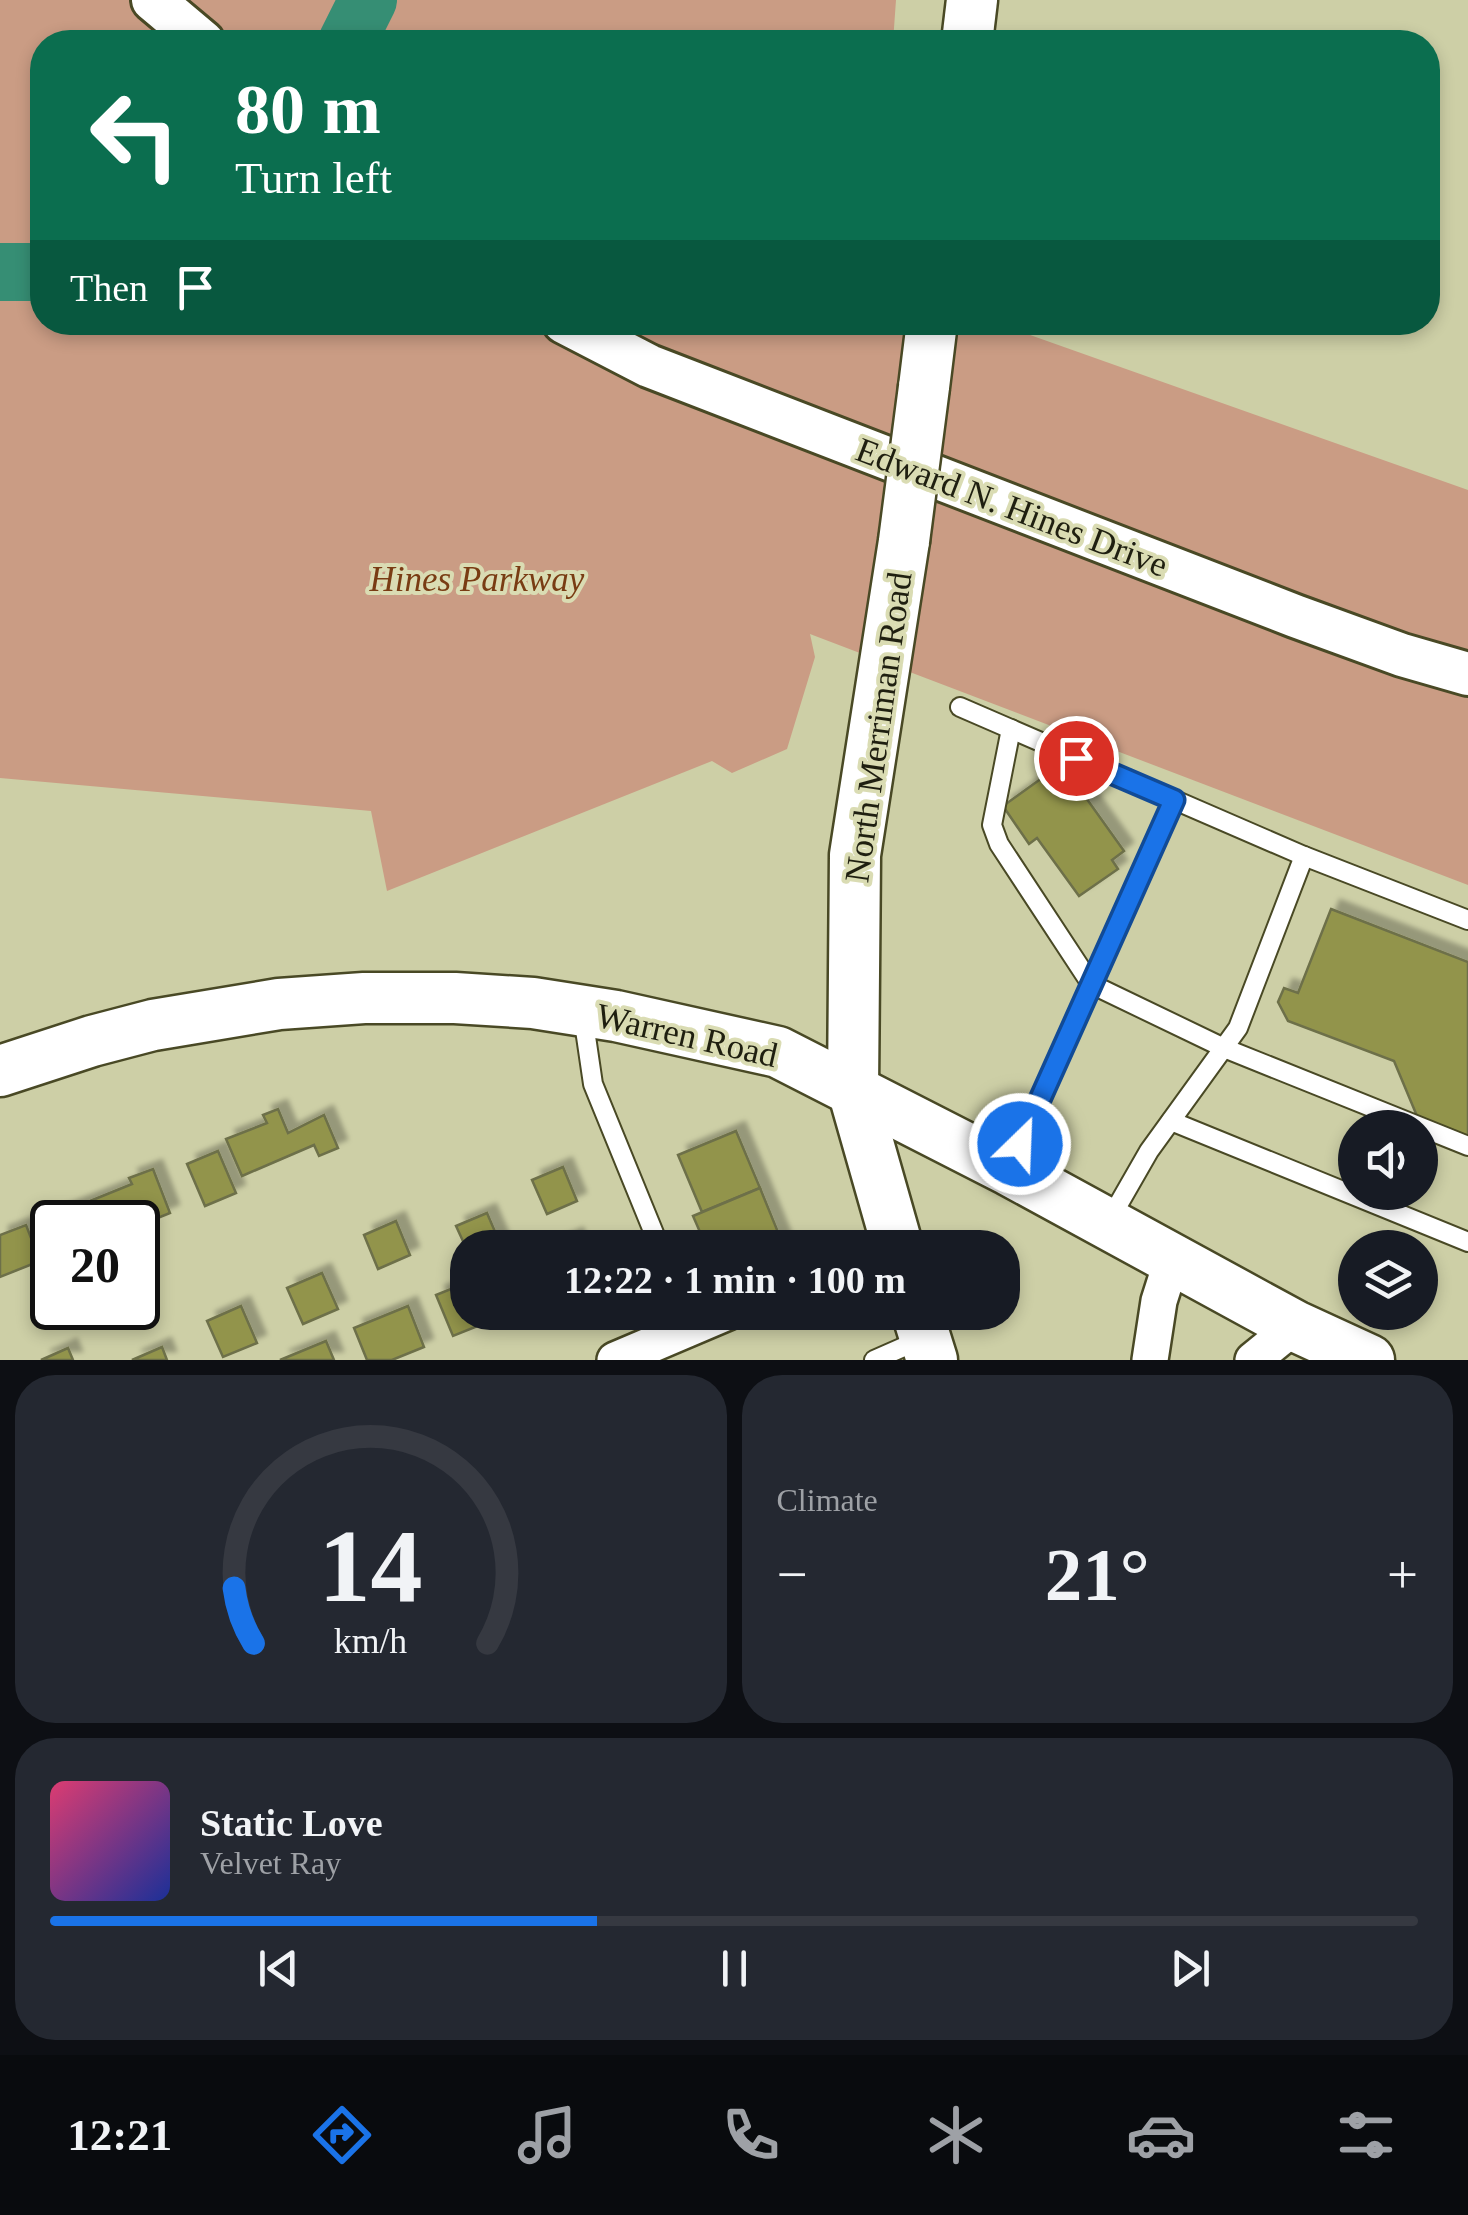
<!DOCTYPE html>
<meta charset="utf-8">
<style>
:root{--surface:#171b24;--page:#242831;--text:#f1f3f6;--muted:#9ea1a6;--line:#363941;--accent:#1a73e8}
body{margin:0;font-family:"Times New Roman",serif;background:var(--page);color:var(--text);height:100vh;display:flex;flex-direction:column;font-size:38px;white-space:nowrap}
*{box-sizing:border-box;margin:0}
p{font-size:32px;color:var(--muted)}
.icon{flex:none;width:55px;height:55px;fill:none;stroke:currentColor;stroke-width:2;stroke-linecap:round;stroke-linejoin:round}
.map{position:relative;height:1360px;overflow:hidden}
.drawer{display:flex;flex-direction:column;gap:15px;padding:15px;background:#0d0f14;flex:1}
.drawer>*{flex:none}
.top-card{position:absolute;left:30px;top:30px;width:1410px;height:305px;border-radius:40px;box-shadow:0 5px 15px #0003;background:#0b6e4f;color:#fff;overflow:hidden}
.buttons{position:absolute;left:1338px;top:1110px;display:grid;gap:20px}
.buttons a{display:grid;place-items:center;width:100px;height:100px;border-radius:50%;background:var(--surface);box-shadow:0 5px 15px #0003;font-size:50px}
.speed{position:absolute;left:30px;top:1200px;display:flex;gap:20px;font-size:50px;font-weight:700;text-align:center}
.speed>*{display:grid;place-content:center;width:130px;height:130px;border-radius:50%;background:var(--surface);box-shadow:0 5px 15px #0003;line-height:1}
.speed .limit{border:5px solid #111;border-radius:15px;background:#fff;color:#111}
.pin{position:absolute;display:grid;place-items:center;width:85px;height:85px;color:#fff;margin:-42px;border:5px solid #fff;border-radius:50%;box-shadow:0 2px 10px #0007}
.me{position:absolute;width:110px;margin:-55px;rotate:24deg;stroke-linejoin:round;filter:drop-shadow(0 0 8px #0008)}
.turn{display:flex;align-items:center;gap:35px;height:210px;padding:0 40px;font-size:45px}
.turn .icon{width:130px;height:130px;stroke-width:2.5}
.turn b{display:block;font-size:70px;line-height:85px}
.then{display:flex;align-items:center;height:95px;padding:0 40px;background:#0003;gap:20px;font-size:38px}
.big{font-size:75px;font-weight:700;line-height:1.1}
.drawer .widget{flex:1;display:flex;flex-direction:column;justify-content:center;gap:15px;min-width:0;padding:0 35px;border-radius:40px;background:var(--page)}
.drawer .dial{align-items:center;gap:0}
.dial svg{height:260px;overflow:visible;fill:none;stroke:var(--line);stroke-width:7;stroke-linecap:round;text-anchor:middle}
.dial text{fill:var(--text);stroke:none}
.song{display:flex;align-items:center;gap:30px}
.cover{width:120px;height:120px;border-radius:15px;background:linear-gradient(135deg,hsl(340 70% 55%),hsl(230 70% 35%))}
.played{height:10px;border-radius:5px;background:linear-gradient(90deg,var(--accent) 40%,var(--line) 40%)}
.keys{display:flex;justify-content:space-around;direction:ltr}
.heat{display:flex;justify-content:space-between;align-items:center;font-size:55px;direction:ltr}
.drawer .tiles{flex:1;display:grid;gap:15px;grid-template-columns:1fr 1fr}
.widget:last-child{grid-column:span 2}
.trip{position:absolute;left:450px;top:1230px;width:570px;height:100px;border-radius:40px;background:var(--surface);box-shadow:0 5px 15px #0003;font-weight:700;line-height:100px;text-align:center}
.tab-bar{display:flex;height:160px;justify-content:space-around;align-items:center;background:#090b0e;color:var(--muted)}
.tab-bar .icon{width:70px;height:70px}
.tab-bar .active{color:var(--accent)}
.tab-bar b{font-size:45px;color:var(--text)}
.map>svg:first-child{display:block}
.green{fill:#ca9c84}
.lines{fill:none;stroke-linecap:round;stroke-linejoin:round}
.river{stroke:#368e74;stroke-width:58}
.building{fill:#92944c;stroke:#6d6f49;stroke-width:2.5;filter:url(#shadow)}
.service-casing{stroke:#494925;stroke-width:22}
.minor-casing{stroke:#494925;stroke-width:40}
.tertiary-casing{stroke:#494925;stroke-width:48}
.secondary-casing{stroke:#494925;stroke-width:55}
.service{stroke:#fff;stroke-width:18}
.minor{stroke:#fff;stroke-width:35}
.tertiary{stroke:#fff;stroke-width:42}
.secondary{stroke:#fff;stroke-width:50}
.secondary-bridge-casing{stroke:#494925;stroke-width:55;stroke-linecap:butt}
.secondary-bridge{stroke:#fff;stroke-width:50}
.route-casing{stroke:#114b97;stroke-width:25}
.route{stroke:#1a73e8;stroke-width:18}
.labels{text-anchor:middle;stroke-width:8;stroke-linejoin:round;paint-order:stroke}
.street-label{font-size:35px;fill:#1f1f10;stroke:#dadcb3}
.park-label{font-size:35px;font-style:italic;fill:#793c13;stroke:#dadcb3}
</style>
<div class="map">
<svg width="1468" height="1360" viewBox="0 0 1468 1360">
<defs>
<filter id="shadow"><feDropShadow dx="9" dy="-9" stdDeviation="2.5" flood-color="#0004"/></filter>
</defs>
<rect width="100%" height="100%" fill="#cdcfa6"/>
<!-- green -->
<polygon class="green" points="0,0 896,0 893,42 42,42 42,322 996,323 1468,490 1468,885 810,634 815,657 787,749 732,773 712,761 387,891 371,811 0,778"/>
<g class="lines">
<!-- river -->
<g class="river">
<polyline points="347,42 368,0"/>
<polyline points="0,272 42,272"/>
</g>
</g>
<!-- building -->
<g class="building">
<polygon points="1049,773 1066,797 1079,788 1124,851 1112,860 1118,869 1079,896 1037,838 1029,844 1003,806"/>
<polygon points="1331,909 1468,962 1468,1136 1417,1116 1394,1061 1288,1021 1278,1002 1284,988 1298,993"/>
<polygon points="278,1109 288,1133 324,1115 338,1148 319,1156 314,1145 242,1176 226,1139 267,1123 263,1115"/>
<polygon points="736,1131 760,1188 702,1212 678,1155"/>
<polygon points="218,1151 236,1193 205,1206 187,1164"/>
<polygon points="563,1167 577,1201 547,1214 532,1180"/>
<polygon points="153,1169 170,1213 138,1226 138,1222 55,1222 53,1216 132,1184 129,1178"/>
<polygon points="760,1188 782,1242 768,1248 707,1248 693,1216"/>
<polygon points="487,1213 502,1248 468,1248 468,1252 456,1226"/>
<polygon points="396,1221 410,1255 378,1269 364,1235"/>
<polygon points="26,1225 40,1261 0,1277 0,1235"/>
<polygon points="574,1237 578,1248 549,1248"/>
<polygon points="322,1273 338,1309 303,1324 287,1288"/>
<polygon points="468,1282 468,1312 505,1315 453,1336 436,1295"/>
<polygon points="241,1306 257,1343 223,1357 207,1321"/>
<polygon points="408,1306 424,1347 392,1360 367,1360 354,1328"/>
<polygon points="326,1341 334,1360 280,1360"/>
<polygon points="162,1347 167,1360 132,1360"/>
<polygon points="68,1348 73,1360 41,1360"/>
</g>
<g class="lines">
<!-- service casing -->
<g class="service-casing">
<g id="service">
<polyline points="960,707 1304,856 1468,920"/>
<polyline points="1011,729 992,825 999,844 1091,984 1224,1048 1468,1146"/>
<polyline points="583,1016 593,1084 660,1248"/>
<polyline points="1171,1121 1468,1242"/>
<polyline points="1011,1165 1174,800"/>
<polyline points="1110,1219 1149,1151 1238,1028 1304,856"/>
<polyline points="874,1360 924,1338"/>
</g>
</g>
<!-- minor casing -->
<g class="minor-casing">
<g id="minor">
<polyline points="615,1360 728,1312"/>
<polyline points="1150,1360 1159,1301 1172,1260"/>
<polyline points="1253,1360 1295,1326"/>
</g>
</g>
<!-- tertiary casing -->
<g class="tertiary-casing">
<g id="tertiary">
<polyline points="153,0 203,42"/>
<polyline points="564,322 649,366 1295,616 1402,655 1468,674"/>
</g>
</g>
<!-- secondary casing -->
<g class="secondary-casing">
<g id="secondary">
<polyline points="967,42 972,0"/>
<polyline points="924,387 932,322"/>
<polyline points="0,1071 92,1041 153,1025 279,1004 364,998 455,998 533,1003 616,1016 778,1052 1009,1170 1295,1326 1369,1360"/>
<polyline points="898,1248 853,1090 855,855 904,541"/>
<polyline points="917,1312 932,1360"/>
</g>
</g>
<!-- service -->
<use href="#service" class="service"/>
<!-- minor -->
<use href="#minor" class="minor"/>
<!-- tertiary -->
<use href="#tertiary" class="tertiary"/>
<!-- secondary -->
<use href="#secondary" class="secondary"/>
<!-- secondary-bridge casing -->
<g class="secondary-bridge-casing">
<polyline id="secondary-bridge" points="904,541 924,387"/>
</g>
<!-- secondary-bridge -->
<use href="#secondary-bridge" class="secondary-bridge"/>
</g>
<g class="lines">
<!-- route casing -->
<g class="route-casing">
<polyline id="route" points="1020,1144 1174,800 1076,758"/>
</g>
<!-- route -->
<use href="#route" class="route"/>
</g>
<g class="labels">
<!-- street labels -->
<g class="street-label">
<text transform="translate(1012 507) rotate(21)" y="12">Edward N. Hines Drive</text>
<text transform="translate(878 727) rotate(-82)" y="12">North Merriman Road</text>
<text transform="translate(687 1035) rotate(13)" y="12">Warren Road</text>
</g>
<!-- park labels -->
<g class="park-label">
<text x="477" y="591">Hines Parkway</text>
</g>
</g>
</svg>
<div class="buttons">
<a><svg class="icon" aria-label="sound" viewBox="0 0 24 24"><path d="M4 9h4l5-4v14l-5-4H4zM17 9q2 3 0 6"/></svg></a>
<a><svg class="icon" aria-label="layers" viewBox="0 0 24 24"><path d="M12 4l9 5-9 5-9-5zM3 14l9 5 9-5"/></svg></a>
</div>
<div class="speed"><div class="limit">20</div></div>
<div class="pin" style="left:1076px;top:758px;background:#d93025"><svg class="icon" aria-label="arrive" viewBox="0 0 24 24"><path d="M6 21V4h12l-3 4 3 4H6"/></svg></div>
<svg class="me" style="left:1020px;top:1144px" viewBox="-20 -20 40 40"><circle r="17" fill="#1a73e8" stroke="#fff" stroke-width="3"/><path d="M0-11L8 9 0 5-8 9z" fill="#fff"/></svg>
<div class="trip">12:22 · 1 min · 100 m</div>
<div class="top-card">
<div class="turn"><svg class="icon" aria-label="left" viewBox="0 0 24 24"><path d="M17 20v-9H6M10 6l-5 5 5 5"/></svg><div><b>80 m</b>Turn left</div></div>
<div class="then">Then<svg class="icon" aria-label="arrive" viewBox="0 0 24 24"><path d="M6 21V4h12l-3 4 3 4H6"/></svg></div>
</div>
</div>
<section class="drawer">
<div class="tiles">
<div class="widget dial"><svg viewBox="0 0 100 80">
<path d="M14 69A42 42 0 1 1 86 69"/>
<path d="M14 69A42 42 0 0 1 8 52" stroke="#1a73e8"/>
<text x="50" y="56" font-size="32" font-weight="700">14</text>
<text x="50" y="72" font-size="11">km/h</text>
</svg></div>
<div class="widget"><p>Climate</p>
<div class="heat"><a>−</a><b class="big">21°</b><a>+</a></div>
</div>
<div class="widget">
<div class="song"><i class="cover"></i><div><b>Static Love</b><p>Velvet Ray</p></div></div>
<div class="played"></div>
<div class="keys"><svg class="icon" aria-label="previous" viewBox="0 0 24 24"><path d="M18 5L8 12l10 7zM5 5v14"/></svg><svg class="icon" aria-label="pause" viewBox="0 0 24 24"><path d="M8 5v14M16 5v14"/></svg><svg class="icon" aria-label="next" viewBox="0 0 24 24"><path d="M6 5l10 7-10 7zM19 5v14"/></svg></div>
</div>
</div>
</section>
<nav class="tab-bar">
<b>12:21</b>
<svg class="icon active" aria-label="directions" viewBox="0 0 24 24"><path d="M12 3l9 9-9 9-9-9zM9 14v-3h6M13 9l2 2-2 2"/></svg>
<svg class="icon" aria-label="music" viewBox="0 0 24 24"><path d="M9 18V5l10-2v13"/><circle cx="6" cy="18" r="3"/><circle cx="16" cy="16" r="3"/></svg>
<svg class="icon" aria-label="phone" viewBox="0 0 24 24"><path d="M5 4h4l2 5-3 2q2 4 5 5l2-3 5 2v4C11 20 4 13 5 4z"/></svg>
<svg class="icon" aria-label="climate" viewBox="0 0 24 24"><path d="M12 3v18M4 7l16 10M4 17L20 7"/></svg>
<svg class="icon" aria-label="car" viewBox="0 0 24 24"><path d="M5 17H2v-5l4-1 3-4h7l3 4 3 1v5h-3M9 17h6M6 11h13"/><circle cx="7" cy="17" r="2"/><circle cx="17" cy="17" r="2"/></svg>
<svg class="icon" aria-label="filters" viewBox="0 0 24 24"><path d="M4 7h16M4 17h16"/><circle cx="9" cy="7" r="2"/><circle cx="15" cy="17" r="2"/></svg>
</nav>
